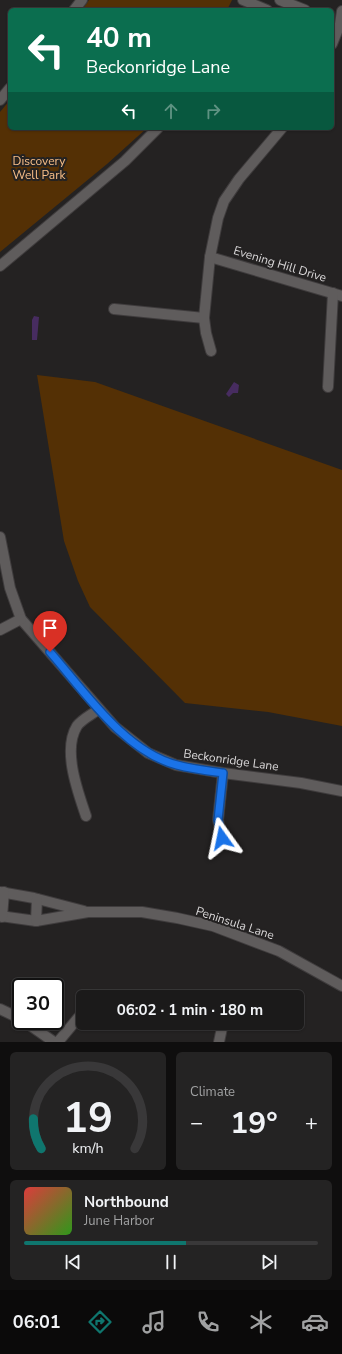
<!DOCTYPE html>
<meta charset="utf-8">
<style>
:root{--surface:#1b1a1a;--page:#242323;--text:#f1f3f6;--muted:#a0a1a2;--line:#393839;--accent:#0f766e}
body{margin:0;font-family:"Nunito Sans",sans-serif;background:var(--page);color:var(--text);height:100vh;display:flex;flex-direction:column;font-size:15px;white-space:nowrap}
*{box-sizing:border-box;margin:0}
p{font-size:13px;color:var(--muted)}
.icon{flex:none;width:22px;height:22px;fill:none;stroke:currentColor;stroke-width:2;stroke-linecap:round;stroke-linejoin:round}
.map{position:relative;height:1042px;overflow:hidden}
.side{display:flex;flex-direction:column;gap:10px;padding:10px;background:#0f0e0e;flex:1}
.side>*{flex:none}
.banner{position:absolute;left:8px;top:8px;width:326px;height:122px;border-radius:6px;box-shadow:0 1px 3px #0004,0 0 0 1px var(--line);background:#0b6e4f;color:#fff;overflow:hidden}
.speed{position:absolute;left:12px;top:978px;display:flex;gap:8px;font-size:20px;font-weight:700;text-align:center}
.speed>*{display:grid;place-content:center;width:52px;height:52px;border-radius:50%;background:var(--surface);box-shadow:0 1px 3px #0004,0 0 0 1px var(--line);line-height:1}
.speed .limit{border:2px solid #111;border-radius:6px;background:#fff;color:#111}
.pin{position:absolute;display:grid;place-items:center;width:34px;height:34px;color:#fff;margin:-41px -17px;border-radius:50% 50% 50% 0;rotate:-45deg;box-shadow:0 0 4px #0007}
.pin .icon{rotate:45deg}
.me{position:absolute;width:44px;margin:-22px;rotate:348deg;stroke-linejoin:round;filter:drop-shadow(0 0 3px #0008)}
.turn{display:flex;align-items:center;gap:14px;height:84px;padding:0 12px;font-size:18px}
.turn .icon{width:52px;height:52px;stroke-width:2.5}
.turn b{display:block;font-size:28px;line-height:34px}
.lanes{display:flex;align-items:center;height:38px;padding:0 12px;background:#0003;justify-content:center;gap:20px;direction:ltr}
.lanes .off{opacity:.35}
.big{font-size:30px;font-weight:700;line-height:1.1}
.side .card{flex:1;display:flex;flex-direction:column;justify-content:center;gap:6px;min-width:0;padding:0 14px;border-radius:6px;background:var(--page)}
.side .dial{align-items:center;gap:0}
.dial svg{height:104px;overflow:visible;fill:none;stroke:var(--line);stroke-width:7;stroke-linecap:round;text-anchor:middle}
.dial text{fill:var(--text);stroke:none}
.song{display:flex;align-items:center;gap:12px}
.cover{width:48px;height:48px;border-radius:6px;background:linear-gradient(135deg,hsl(0 70% 55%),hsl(110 70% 35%))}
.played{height:4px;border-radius:2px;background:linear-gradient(90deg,var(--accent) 55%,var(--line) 55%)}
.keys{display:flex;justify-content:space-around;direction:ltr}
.heat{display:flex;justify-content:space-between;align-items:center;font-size:22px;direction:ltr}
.side .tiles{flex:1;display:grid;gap:10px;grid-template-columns:1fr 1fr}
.card:last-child{grid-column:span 2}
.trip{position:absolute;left:76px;top:990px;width:228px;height:40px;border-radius:6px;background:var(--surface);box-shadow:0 1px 3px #0004,0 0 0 1px var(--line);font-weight:700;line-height:40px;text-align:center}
.dock{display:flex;height:64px;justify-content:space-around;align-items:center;background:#0b0a0a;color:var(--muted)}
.dock .icon{width:28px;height:28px}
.dock .current{color:var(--accent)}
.dock b{font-size:18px;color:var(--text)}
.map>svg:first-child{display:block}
.green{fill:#543005}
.water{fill:#472c60}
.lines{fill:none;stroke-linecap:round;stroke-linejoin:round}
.minor-casing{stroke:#3f3c3d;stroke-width:12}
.minor{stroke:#5f5c5c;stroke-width:10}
.route-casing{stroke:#114b97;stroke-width:10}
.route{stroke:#1a73e8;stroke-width:7}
.labels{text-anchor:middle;stroke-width:4;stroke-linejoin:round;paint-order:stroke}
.park-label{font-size:12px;fill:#f9bf88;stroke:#242222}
.street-label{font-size:12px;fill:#dad8d9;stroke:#242222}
</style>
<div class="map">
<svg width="342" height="1042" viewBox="0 0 342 1042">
<rect width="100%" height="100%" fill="#242222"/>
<!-- green -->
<g class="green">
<polygon points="89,0 232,0 227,10 82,10"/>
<polygon points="10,100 10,128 147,128 107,164 0,252 0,112"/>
<polygon points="37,375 95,382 342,470 342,726 268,712 185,703 90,607 78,581 64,541"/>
</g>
<!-- water -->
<g class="water">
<polygon points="34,316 39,317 37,340 32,340 32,320"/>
<polygon points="234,382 239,385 238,393 233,393 229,397 226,394"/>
</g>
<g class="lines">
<!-- minor casing -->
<g class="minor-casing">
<g id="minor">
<polyline points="243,0 267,10"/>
<polyline points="280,0 305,10"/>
<polyline points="74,10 82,0"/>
<polyline points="332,44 340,24 342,11"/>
<polyline points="0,100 10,88"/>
<polyline points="210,257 342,296"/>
<polyline points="0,266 125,161 158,128"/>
<polyline points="114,309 204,318"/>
<polyline points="211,351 206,333 204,318 210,257 218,218 224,201 239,179 282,128"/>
<polyline points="328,387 333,293"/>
<polyline points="0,537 10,588 21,619 115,727 148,753 176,765 223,773 301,783 342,791"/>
<polyline points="0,630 21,619"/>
<path d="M 86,816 C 78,792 62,750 77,726 C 82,719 93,714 99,709"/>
<polyline points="222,838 218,820 223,773"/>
<polyline points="0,892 34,898 84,911"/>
<polyline points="0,916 36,921 88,912 142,912 177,918 213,926 279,951 342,986"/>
<polyline points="2,917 4,892"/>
<polyline points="36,921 37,899"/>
<polyline points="0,1009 21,1019"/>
<polyline points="24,1021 54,1042"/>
<polyline points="58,1042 83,1012"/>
<polyline points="219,1042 223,1023"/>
</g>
</g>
<!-- minor -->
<use href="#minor" class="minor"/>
</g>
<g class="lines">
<!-- route casing -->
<g class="route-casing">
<path id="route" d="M 50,652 C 84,691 125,752 177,765 C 192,769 208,771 223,773 L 218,820 L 222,838"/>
</g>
<!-- route -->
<use href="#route" class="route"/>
</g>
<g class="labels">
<!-- park labels -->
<g class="park-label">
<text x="39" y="165">Discovery<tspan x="39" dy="14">Well Park</tspan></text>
</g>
<!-- street labels -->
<g class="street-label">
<text transform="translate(280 264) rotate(17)" y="4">Evening Hill Drive</text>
<text transform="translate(231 760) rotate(8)" y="4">Beckonridge Lane</text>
<text transform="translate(235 923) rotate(18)" y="4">Peninsula Lane</text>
</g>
</g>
</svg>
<div class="speed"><div class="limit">30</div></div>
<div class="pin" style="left:50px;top:652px;background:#d93025"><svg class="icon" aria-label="arrive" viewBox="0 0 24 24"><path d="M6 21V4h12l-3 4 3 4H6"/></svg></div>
<svg class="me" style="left:222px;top:838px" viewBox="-20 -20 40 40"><path d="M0-17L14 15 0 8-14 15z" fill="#1a73e8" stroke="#fff" stroke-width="4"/></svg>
<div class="trip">06:02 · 1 min · 180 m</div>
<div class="banner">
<div class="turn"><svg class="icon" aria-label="left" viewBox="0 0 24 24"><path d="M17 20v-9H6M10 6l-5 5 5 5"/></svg><div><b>40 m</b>Beckonridge Lane</div></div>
<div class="lanes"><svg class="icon" aria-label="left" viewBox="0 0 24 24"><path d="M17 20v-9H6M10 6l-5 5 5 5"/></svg><svg class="icon off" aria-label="ahead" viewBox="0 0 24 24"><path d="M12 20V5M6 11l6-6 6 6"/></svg><svg class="icon off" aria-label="right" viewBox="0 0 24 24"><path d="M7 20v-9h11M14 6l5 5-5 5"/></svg></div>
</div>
</div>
<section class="side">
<div class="tiles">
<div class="card dial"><svg viewBox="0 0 100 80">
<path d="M14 69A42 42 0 1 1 86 69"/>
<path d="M14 69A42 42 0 0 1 8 46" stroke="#0f766e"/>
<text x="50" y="56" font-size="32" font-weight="700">19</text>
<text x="50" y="72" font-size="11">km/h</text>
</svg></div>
<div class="card"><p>Climate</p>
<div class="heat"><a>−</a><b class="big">19°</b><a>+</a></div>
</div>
<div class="card">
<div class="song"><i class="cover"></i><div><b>Northbound</b><p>June Harbor</p></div></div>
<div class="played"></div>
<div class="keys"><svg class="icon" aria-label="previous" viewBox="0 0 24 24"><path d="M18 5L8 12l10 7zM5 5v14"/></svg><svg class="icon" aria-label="pause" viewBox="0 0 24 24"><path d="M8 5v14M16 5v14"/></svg><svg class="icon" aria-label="next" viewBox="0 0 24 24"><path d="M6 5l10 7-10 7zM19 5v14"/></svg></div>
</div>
</div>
</section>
<nav class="dock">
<b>06:01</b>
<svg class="icon current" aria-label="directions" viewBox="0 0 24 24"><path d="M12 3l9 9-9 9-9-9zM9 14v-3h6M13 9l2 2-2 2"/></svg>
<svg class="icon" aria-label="music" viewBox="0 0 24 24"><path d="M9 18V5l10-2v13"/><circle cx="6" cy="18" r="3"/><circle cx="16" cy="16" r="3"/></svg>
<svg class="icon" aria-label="phone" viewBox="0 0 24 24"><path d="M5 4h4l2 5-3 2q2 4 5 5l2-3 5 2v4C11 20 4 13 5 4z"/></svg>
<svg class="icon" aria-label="climate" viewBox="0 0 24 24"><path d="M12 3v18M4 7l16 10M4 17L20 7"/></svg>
<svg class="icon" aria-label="car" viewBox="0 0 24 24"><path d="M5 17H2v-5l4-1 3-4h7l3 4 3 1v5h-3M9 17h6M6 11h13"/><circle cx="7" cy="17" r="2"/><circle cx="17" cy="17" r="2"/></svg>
</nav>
